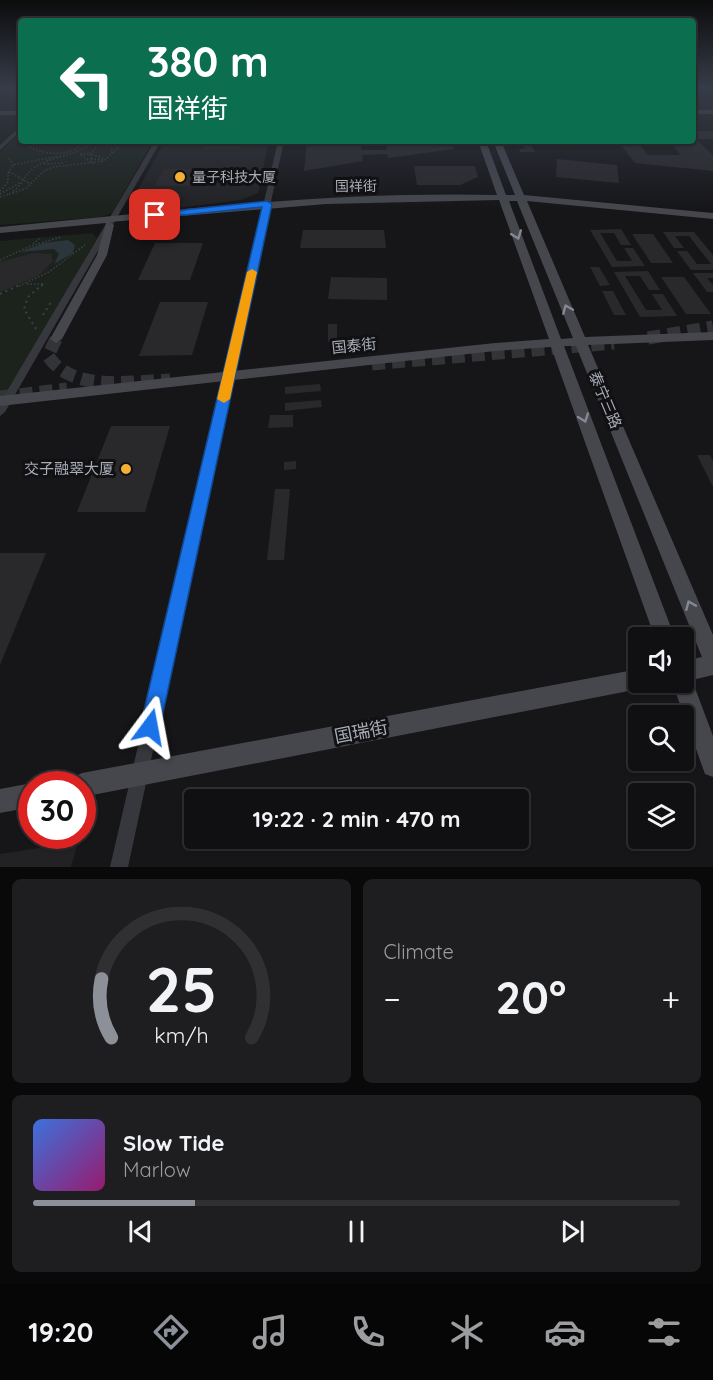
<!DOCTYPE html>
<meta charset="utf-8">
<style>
:root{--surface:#101012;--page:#1e1e20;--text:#f1f3f6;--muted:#9c9d9f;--line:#303032;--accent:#8c9099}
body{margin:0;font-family:Quicksand,"Noto Sans SC",sans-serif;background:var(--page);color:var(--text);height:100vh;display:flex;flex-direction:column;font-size:22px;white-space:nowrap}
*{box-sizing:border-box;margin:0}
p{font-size:20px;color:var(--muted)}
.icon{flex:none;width:33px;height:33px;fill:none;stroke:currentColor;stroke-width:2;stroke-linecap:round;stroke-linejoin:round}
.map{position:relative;height:867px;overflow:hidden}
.sheet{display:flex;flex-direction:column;gap:12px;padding:12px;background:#09090a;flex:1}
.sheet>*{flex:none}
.guide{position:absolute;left:18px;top:18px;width:678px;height:126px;border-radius:6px;box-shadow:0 2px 4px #0004,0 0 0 2px var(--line);background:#0b6e4f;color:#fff;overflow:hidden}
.buttons{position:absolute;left:628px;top:627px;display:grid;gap:12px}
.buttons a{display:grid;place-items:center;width:66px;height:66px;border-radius:6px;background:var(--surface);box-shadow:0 2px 4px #0004,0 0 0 2px var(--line);font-size:30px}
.speed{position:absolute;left:18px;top:771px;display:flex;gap:12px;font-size:30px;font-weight:700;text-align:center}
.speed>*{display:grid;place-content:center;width:78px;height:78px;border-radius:50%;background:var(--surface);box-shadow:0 2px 4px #0004,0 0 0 2px var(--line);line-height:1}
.speed .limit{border:9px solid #d22;background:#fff;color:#111}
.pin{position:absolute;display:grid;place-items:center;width:51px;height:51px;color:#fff;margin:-26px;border-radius:12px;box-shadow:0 3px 9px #0006}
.me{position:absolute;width:66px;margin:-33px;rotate:13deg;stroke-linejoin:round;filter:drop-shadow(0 0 4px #0008)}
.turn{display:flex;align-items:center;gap:21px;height:126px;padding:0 30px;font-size:27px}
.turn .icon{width:78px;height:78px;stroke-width:2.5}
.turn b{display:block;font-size:42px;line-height:51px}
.big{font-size:45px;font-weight:700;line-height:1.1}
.sheet .widget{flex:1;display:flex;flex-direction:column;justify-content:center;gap:9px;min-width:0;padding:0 21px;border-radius:9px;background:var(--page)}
.sheet .dial{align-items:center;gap:0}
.dial svg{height:156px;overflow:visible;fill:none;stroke:var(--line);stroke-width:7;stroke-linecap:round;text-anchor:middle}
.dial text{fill:var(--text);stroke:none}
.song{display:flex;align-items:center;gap:18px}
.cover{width:72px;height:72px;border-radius:9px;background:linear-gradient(135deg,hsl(220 70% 55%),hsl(320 70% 35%))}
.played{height:6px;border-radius:3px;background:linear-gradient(90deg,var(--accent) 25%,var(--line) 25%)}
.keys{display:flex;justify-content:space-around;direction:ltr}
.heat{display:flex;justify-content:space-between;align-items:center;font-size:33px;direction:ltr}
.sheet .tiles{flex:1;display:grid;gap:12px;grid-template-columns:1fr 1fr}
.widget:last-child{grid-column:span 2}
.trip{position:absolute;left:184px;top:789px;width:345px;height:60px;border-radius:6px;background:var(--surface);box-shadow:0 2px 4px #0004,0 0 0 2px var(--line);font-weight:700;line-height:60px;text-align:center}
.dock{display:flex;height:96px;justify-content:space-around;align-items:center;background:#060607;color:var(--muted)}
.dock .icon{width:42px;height:42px}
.dock .active{color:var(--accent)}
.dock b{font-size:27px;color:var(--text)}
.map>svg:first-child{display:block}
.built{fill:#222225}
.green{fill:#1c231d}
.water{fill:#2c353c}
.building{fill:#29292c}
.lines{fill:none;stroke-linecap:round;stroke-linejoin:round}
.secondary-tunnel{stroke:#333438;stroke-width:13;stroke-dasharray:13 7;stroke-linecap:butt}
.path-far1{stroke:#3d3f44;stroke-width:1.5;stroke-dasharray:1.5 2;stroke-linecap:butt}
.path{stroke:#3d3f44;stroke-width:2;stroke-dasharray:2 4;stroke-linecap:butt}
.street{fill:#37383d;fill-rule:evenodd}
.secondary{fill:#45474d;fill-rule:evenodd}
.oneway{stroke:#858993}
.route{fill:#1a73e8;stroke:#114b97;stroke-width:1.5}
.slow{fill:#f59e0b}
.poi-dot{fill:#f2b134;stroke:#111113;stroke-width:2}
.labels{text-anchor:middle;stroke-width:6;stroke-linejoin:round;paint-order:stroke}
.far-poi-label{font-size:14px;fill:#a8adb8;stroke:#111113;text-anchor:start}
.far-street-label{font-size:14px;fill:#a8adb8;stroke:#111113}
.street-label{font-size:15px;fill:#a8adb8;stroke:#111113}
.poi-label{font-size:15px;fill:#a8adb8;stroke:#111113;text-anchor:end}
.near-street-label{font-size:18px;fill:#a8adb8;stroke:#111113}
</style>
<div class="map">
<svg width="713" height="867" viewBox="0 0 713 867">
<rect width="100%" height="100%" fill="#161618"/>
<!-- built -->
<g class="built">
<polygon points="165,141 269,141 258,193 241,200 146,212 130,204"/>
<polygon points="78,842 71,867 0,867 0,854"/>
</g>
<!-- green -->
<g class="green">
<polygon points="21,132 21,141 153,141 112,213 101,217 0,225 0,152"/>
<polygon points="92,233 97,238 11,389 0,394 0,241"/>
</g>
<!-- water -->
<polygon class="water" points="68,240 75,245 73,253 54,264 59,254 54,249 19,252 44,243"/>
<!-- building -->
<g class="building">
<polygon points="693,131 713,131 713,139 696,139 713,155 713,171 635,163 618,141 637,141 648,155 681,155 668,141 693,141"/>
<polygon points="206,141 241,141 239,149 202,149"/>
<polygon points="307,141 361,141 361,150 387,150 386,141 451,141 454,149 388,158 387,154 362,155 363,161 304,171"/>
<polygon points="521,141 529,141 535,152 520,152 519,149 525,149"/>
<polygon points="557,159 617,165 619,183 556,177"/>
<polygon points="414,166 475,166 478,177 460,185 417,185"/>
<polygon points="164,169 205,169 197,186 154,186"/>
<polygon points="621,229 631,245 621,245 614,233 600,233 617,261 632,261 624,248 633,248 645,266 612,267 590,230"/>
<polygon points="303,230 384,230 386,248 300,248"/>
<polygon points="663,232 694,232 713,255 713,270 691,270 677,251 687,251 697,264 711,264 689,236 675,236 684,248 674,248"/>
<polygon points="632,234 653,234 673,263 651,263"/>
<polygon points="155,243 203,243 190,280 138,280"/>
<polygon points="34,253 51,254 53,261 38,276 0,292 0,262"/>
<polygon points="590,267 599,267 610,285 600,286"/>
<polygon points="648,271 660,290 649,290 640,276 625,276 646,310 662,310 652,294 663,294 677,316 640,317 614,272"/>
<polygon points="693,273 713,273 713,278 707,278 713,285 713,292 707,292"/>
<polygon points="331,277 387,278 387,300 328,299"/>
<polygon points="661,277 684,277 711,314 686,314"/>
<polygon points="602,291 613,291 626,315 614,315"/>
<polygon points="160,302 208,302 192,355 139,356"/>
<rect x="328" y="324" width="9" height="18"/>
<polygon points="320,384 321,391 285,394 285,387"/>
<polygon points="321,400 322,407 285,411 285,403"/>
<polygon points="270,415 293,415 293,427 268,428"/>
<polygon points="111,426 170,426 145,512 77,512"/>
<polygon points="697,455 710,455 713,461 713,487"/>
<polygon points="296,461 296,469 284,470 284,462"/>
<polygon points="275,489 290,489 284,560 267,560"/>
<polygon points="0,553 46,553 0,665"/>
</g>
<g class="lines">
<!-- secondary-tunnel -->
<g class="secondary-tunnel">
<polyline points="648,338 713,327"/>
<path d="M 56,339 L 48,356 C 73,393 131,381 170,380"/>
<polyline points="372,364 614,343"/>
<polyline points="0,397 67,389"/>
</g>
<!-- path-far1 -->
<g class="path-far1">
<path d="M 21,141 C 39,156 69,159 85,141"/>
<polyline points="111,141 112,153"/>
<polyline points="130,141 134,145"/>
<polyline points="80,154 90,154 102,141"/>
<polyline points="81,155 94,164"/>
<polyline points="9,158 13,165"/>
<polyline points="91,159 90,154 106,159"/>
<polyline points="91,159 103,160"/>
<polyline points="44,164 65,163"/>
<polyline points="9,172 31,184"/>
<polyline points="0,191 8,182 8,173 13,165 59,156"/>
<path d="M 13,191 C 23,185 24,174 35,167 C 54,155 77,156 95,141"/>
<polyline points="0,194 21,182"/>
<polyline points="9,194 25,189 44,171 53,167 104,161 125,141"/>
<polyline points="0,197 9,194"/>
<polyline points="33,244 40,238"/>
<polyline points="0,260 28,247 61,237"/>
<polyline points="27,284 43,284 41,286"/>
<polyline points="19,286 49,272 85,245"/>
</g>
<!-- path -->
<g class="path">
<polyline points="0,294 22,284"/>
<polyline points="43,315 51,302"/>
<polyline points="36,329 24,309 28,297 43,284"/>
</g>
<!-- street -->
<g class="street">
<polygon points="21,126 21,131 0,150 0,145"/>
<polygon points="155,141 161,141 5,412 0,416 0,403"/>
<polygon points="278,141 284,141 128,867 110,867"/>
</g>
<!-- secondary -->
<g class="secondary">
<rect x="693" y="110" width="20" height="4"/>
<rect x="0" y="111" width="21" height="4"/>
<path d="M 478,141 L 486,141 L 506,195 L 515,195 L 493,141 L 501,141 L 524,195 L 713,213 L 713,219 L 527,201 L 585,337 L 713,332 L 713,340 L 588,345 L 713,635 L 713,675 L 692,680 L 713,736 L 713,777 L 705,774 L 672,682 L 684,682 L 684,661 L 702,657 L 576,346 L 564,346 L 675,638 L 655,638 L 551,347 L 495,351 L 0,406 L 0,396 L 495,343 L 549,339 L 499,200 L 326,204 L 110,222 L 114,225 L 107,255 L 62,339 L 56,343 L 50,339 L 97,255 L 106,223 L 0,233 L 0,227 C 165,211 331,191 497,195 ZM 509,201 L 517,201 L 573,338 L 561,339 Z"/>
<polygon points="639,669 639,682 648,682 646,686 639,689 82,797 82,784 71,784 74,777 82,773"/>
<polygon points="32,783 35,784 32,784 32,807 0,813 0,789"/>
</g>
</g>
<!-- one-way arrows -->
<defs><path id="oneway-chevron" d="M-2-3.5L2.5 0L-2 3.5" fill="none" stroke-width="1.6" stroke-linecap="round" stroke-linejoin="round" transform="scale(1.5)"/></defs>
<g class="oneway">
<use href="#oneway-chevron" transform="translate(517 235) rotate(70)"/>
<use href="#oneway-chevron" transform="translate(567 309) rotate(-113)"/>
<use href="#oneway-chevron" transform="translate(584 418) rotate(70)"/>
<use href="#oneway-chevron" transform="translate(690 605) rotate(-113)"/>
</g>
<!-- sky -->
<linearGradient id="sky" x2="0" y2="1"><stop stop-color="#0c0c0d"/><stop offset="0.42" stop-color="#363c48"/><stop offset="1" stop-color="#363c48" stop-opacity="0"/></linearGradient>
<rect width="713" height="209" fill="url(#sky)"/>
<!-- route -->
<polygon class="route" points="267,201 272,204 160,727 157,734 150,737 143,734 140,727 262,207 155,218 150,215 155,213"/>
<!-- slow -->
<polygon class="slow" points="252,269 257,272 230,399 224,403 217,399 247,272"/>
<!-- markers -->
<g class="poi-dot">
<circle cx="180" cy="177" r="6"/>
<circle cx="126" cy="469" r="6"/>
</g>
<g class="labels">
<!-- far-poi labels -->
<g class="far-poi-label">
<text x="192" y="182">量子科技大厦</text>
</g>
<!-- far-street labels -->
<g class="far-street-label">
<text transform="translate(356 186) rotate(-1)" y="5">国祥街</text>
</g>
<!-- street labels -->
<g class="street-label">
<text transform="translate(354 346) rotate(-6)" y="5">国泰街</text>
<text transform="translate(605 400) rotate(67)" y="5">泰宁三路</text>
</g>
<!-- poi labels -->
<g class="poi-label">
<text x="114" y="474">交子融翠大厦</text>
</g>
<!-- near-street labels -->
<g class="near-street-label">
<text transform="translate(361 732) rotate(-11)" y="6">国瑞街</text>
</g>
</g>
</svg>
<div class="buttons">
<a><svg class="icon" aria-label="sound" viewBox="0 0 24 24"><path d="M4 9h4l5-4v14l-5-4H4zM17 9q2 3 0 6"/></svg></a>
<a><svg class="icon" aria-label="search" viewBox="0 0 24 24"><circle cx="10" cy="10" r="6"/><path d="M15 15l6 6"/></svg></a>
<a><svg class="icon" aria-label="layers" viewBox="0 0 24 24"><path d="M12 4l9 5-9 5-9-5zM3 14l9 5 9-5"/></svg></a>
</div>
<div class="speed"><div class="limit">30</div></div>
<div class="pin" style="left:155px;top:215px;background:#d93025"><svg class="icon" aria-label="arrive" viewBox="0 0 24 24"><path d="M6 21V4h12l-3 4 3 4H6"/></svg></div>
<svg class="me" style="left:150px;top:727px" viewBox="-20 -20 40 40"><path d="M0-17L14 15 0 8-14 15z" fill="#1a73e8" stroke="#fff" stroke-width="4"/></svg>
<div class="trip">19:22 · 2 min · 470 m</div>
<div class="guide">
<div class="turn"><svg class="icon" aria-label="left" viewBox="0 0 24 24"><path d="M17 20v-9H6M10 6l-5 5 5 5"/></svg><div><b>380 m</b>国祥街</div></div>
</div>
</div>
<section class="sheet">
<div class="tiles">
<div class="widget dial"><svg viewBox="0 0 100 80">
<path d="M14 69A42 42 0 1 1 86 69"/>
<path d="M14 69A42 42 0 0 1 9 39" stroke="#8c9099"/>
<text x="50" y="56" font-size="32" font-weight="700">25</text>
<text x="50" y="72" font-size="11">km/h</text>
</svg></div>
<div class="widget"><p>Climate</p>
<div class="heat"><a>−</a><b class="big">20°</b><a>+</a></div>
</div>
<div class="widget">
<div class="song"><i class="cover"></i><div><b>Slow Tide</b><p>Marlow</p></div></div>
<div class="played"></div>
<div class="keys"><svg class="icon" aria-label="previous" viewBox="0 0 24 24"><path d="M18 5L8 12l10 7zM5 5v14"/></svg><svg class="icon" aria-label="pause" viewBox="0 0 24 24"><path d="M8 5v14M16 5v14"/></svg><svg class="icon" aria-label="next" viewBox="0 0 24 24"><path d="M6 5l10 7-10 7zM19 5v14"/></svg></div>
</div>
</div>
</section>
<nav class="dock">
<b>19:20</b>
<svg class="icon active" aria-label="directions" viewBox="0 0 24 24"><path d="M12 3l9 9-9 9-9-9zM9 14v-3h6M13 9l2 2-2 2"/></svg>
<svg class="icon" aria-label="music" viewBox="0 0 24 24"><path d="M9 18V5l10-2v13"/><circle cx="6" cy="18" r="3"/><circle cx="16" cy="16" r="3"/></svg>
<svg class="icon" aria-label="phone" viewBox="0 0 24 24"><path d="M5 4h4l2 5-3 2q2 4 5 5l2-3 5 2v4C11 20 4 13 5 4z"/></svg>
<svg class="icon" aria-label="climate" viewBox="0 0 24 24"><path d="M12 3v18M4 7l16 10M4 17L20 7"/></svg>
<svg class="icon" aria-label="car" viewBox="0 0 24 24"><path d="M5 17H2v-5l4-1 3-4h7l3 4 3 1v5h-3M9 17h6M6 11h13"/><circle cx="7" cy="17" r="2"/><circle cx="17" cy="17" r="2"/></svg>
<svg class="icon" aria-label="filters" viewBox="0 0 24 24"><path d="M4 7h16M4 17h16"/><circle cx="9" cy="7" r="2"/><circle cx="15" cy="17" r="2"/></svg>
</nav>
